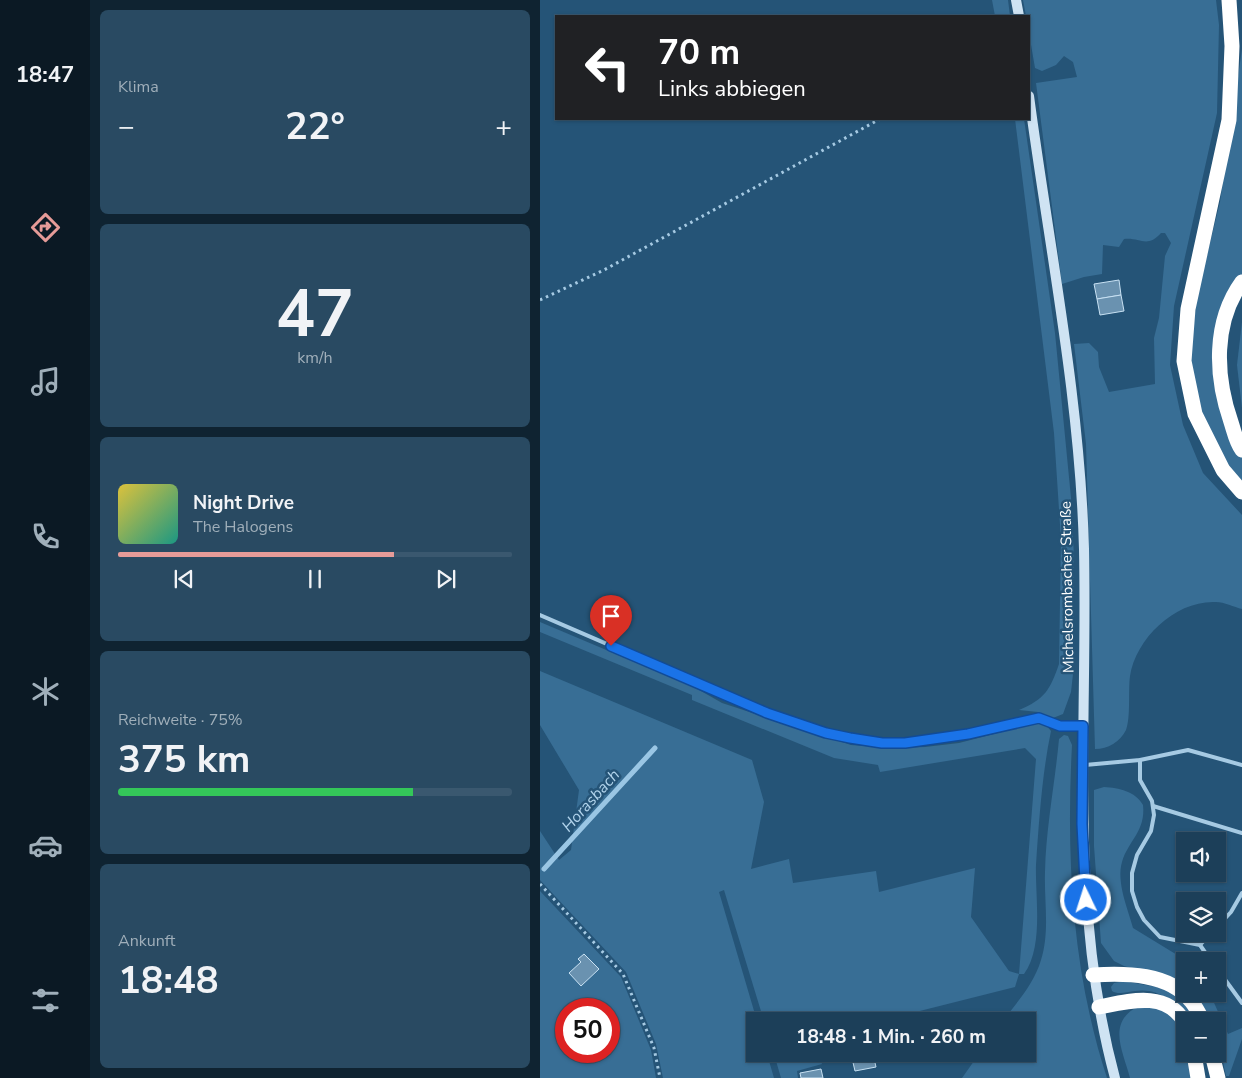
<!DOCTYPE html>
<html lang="de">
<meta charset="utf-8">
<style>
:root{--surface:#1c3f59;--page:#294a62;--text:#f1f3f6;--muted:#a0afba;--line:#3a586f;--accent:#e69b98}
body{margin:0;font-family:"Nunito Sans",sans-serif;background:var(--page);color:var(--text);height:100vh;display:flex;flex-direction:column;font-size:19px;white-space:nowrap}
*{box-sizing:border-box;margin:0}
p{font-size:16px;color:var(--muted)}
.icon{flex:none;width:28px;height:28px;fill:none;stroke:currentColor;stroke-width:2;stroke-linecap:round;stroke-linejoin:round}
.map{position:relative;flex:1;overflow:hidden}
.details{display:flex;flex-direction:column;gap:10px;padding:10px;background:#0f2331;width:450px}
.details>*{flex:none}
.hud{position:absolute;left:15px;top:15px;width:475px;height:105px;border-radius:0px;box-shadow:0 1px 4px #0004,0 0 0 1px var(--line);background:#202124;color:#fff;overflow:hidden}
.controls{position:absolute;left:636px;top:832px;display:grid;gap:10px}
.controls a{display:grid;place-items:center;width:50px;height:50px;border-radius:0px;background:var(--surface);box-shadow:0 1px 4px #0004,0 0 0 1px var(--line);font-size:25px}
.speed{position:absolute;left:15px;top:998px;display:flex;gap:10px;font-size:25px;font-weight:700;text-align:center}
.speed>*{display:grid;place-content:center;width:65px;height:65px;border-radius:50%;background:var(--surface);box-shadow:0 1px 4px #0004,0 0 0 1px var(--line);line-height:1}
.speed .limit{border:8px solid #d22;background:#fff;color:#111}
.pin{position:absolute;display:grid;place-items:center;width:42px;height:42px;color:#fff;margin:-51px -21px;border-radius:50% 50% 50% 0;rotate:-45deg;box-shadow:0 0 5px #0007}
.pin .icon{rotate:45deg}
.me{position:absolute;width:55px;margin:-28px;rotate:356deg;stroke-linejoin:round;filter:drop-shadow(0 0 4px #0008)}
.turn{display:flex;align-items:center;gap:18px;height:105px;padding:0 20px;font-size:22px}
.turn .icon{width:65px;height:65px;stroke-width:2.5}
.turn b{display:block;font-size:35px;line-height:42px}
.big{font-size:38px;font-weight:700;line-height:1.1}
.details .card{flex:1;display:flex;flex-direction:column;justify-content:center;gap:8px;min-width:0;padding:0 18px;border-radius:8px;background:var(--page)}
.details .dial{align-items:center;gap:0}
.dial b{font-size:65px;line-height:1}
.song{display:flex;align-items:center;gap:15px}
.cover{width:60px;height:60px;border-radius:8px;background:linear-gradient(135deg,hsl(50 70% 55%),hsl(170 70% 35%))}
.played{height:5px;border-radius:2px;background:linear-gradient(90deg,var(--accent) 70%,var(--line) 70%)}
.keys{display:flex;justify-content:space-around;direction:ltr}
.heat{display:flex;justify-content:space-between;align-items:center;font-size:28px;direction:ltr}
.charge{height:8px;border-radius:4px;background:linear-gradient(90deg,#34c759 75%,var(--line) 0)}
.trip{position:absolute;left:206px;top:1012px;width:290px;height:50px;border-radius:0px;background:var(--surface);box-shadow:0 1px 4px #0004,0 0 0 1px var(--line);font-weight:700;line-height:50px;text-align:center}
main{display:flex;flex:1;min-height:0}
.tab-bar{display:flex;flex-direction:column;width:90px;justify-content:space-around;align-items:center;background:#0b1924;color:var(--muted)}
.tab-bar .icon{width:35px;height:35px}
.tab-bar .active{color:var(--accent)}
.tab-bar b{font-size:22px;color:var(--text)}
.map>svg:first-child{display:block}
.green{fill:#386e95;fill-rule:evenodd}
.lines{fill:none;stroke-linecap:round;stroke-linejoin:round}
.stream{stroke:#9ac6e4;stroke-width:5}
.building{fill:#6a92b0;stroke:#c8e1f3}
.path{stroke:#a6cae3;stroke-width:3;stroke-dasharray:2.5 4;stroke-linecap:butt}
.lane{stroke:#a6cae3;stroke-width:4}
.secondary{stroke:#cfe3f3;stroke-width:10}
.highway{stroke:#fff;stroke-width:15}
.route-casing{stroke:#114b97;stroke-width:12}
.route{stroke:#1a73e8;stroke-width:9}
.labels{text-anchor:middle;stroke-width:5;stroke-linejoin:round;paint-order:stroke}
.street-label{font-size:15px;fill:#fff;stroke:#255477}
.water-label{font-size:16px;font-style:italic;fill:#b1d3eb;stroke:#255477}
</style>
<main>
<nav class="tab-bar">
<b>18:47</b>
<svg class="icon active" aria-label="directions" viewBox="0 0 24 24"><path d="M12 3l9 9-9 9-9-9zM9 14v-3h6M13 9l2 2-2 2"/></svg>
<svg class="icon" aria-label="music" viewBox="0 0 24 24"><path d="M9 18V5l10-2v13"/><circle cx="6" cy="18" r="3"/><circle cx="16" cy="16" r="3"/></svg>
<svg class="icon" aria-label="phone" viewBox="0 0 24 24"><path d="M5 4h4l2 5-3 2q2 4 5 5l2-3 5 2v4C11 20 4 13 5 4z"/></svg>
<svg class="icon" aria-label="climate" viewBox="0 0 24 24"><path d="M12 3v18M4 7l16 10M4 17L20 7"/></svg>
<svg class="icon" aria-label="car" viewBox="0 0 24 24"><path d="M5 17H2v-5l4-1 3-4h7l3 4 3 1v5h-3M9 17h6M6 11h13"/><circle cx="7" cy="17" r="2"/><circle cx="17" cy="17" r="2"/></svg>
<svg class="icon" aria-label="filters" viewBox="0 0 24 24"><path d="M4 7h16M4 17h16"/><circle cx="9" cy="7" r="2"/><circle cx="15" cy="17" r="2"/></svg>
</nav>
<section class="details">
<div class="card"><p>Klima</p>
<div class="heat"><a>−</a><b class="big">22°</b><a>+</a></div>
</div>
<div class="card dial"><b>47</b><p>km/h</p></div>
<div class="card">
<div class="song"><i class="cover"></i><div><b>Night Drive</b><p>The Halogens</p></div></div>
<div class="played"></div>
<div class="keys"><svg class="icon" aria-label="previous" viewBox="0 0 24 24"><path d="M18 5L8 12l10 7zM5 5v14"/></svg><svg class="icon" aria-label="pause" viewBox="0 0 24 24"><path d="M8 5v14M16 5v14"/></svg><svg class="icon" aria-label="next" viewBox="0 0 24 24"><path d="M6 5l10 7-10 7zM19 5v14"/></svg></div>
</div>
<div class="card"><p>Reichweite · 75%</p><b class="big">375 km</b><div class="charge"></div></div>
<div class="card"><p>Ankunft</p><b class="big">18:48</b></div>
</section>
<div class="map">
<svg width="702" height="1078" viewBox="0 0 702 1078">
<rect width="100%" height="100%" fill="#255477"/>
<!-- green -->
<g class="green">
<polygon points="452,0 468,0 470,16 455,16"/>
<path d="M 483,0 L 676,0 L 679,25 L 677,113 L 634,306 L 630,365 L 643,425 L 663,473 L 702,515 L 702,609 C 694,607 684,602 676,602 C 636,600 596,638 590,676 C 588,691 591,717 586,730 C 580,742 568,749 555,749 L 546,444 L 534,344 L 549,343 L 558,352 L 559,367 L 569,392 L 615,384 L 614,338 L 619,318 L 625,256 L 631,243 L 625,233 L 621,233 C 607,249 600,237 584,239 L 579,247 L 563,245 L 562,274 L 544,277 L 522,284 L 496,83 L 537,77 L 533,62 L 524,56 L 516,65 L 502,71 L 495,68 L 489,33 L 489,16 L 486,16 Z"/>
<polygon points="702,49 702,275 679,330 702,453 702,484 685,464 661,412 650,359 657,296 680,202"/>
<path d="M 475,119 L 484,119 L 515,333 L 531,498 L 534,557 L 533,674 L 531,692 L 523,714 L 513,718 L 498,712 L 479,710 C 505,699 510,690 519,664 L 521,540 L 514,433 Z"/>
<polygon points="702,322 702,408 697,365"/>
<path d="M 0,622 L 154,687 L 182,703 L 311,745 L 351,748 L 385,747 L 419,743 L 496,723 L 506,725 L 511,731 C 502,774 499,821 496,865 C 495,896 504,947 484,974 L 479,974 L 475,987 L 340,1021 L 224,1021 L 184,890 L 179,892 L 217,1021 L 215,1021 L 215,1054 L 227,1054 L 234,1078 L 123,1078 L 116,1044 L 86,972 L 0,880 L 0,831 L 19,860 L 31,850 L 39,790 L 0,725 L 0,671 L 212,760 L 224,802 L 211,869 L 249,859 L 253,883 L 336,871 L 339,892 L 435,868 L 431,917 L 469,971 L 479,974 L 496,759 L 485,748 L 340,772 L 338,765 L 294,758 L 152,700 L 152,695 L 0,632 Z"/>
<path d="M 524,735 L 528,736 L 532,745 C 526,858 532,971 567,1078 L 422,1078 L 439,1054 L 488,1054 L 488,1021 L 463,1021 C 477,1002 494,984 501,960 C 510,931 504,902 505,872 C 506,827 515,783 519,739 Z"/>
<path d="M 564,787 C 579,788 595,791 603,805 C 606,831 588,841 582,862 C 576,882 588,909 593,928 L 647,961 L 645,961 L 645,987 L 617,976 L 584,966 L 574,961 L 561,943 L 554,846 L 554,790 Z"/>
<path d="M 0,891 L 81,977 L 111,1050 L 116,1078 L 0,1078 ZM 26,1009 L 69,1009 L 69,1051 L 26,1051 Z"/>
<path d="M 584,981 L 622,988 L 638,996 L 658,1021 L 651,1021 C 635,1004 620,987 595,991 C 587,992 578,995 572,991 L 571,987 L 574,983 Z"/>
<polygon points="653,994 676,994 671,996 688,1034 702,1028 702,1039 689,1076 686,1076 678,1038 678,1021 670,1021"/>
<path d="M 599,1006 C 606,1007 616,1007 623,1010 C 638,1016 645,1040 645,1054 L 647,1054 L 653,1078 L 590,1078 C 583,1051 566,1022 599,1006 Z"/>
<polygon points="234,1054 279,1054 282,1064 257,1071 258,1078 241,1078"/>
</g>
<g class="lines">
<!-- stream -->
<polyline class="stream" points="4,869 115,748"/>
</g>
<!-- building -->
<g class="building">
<polygon points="579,280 581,295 557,299 554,284"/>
<polygon points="581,295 584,311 560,315 557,299"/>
<polygon points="44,954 59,969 41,986 29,973 41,962 38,959"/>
<polygon points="311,1054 335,1054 333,1054 336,1067 315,1071"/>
<polygon points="281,1069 283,1078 261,1078 260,1073"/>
</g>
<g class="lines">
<!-- path -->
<g class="path">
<polyline points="0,300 64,270 340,119"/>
<polyline points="0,884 83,974 114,1048 120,1078"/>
</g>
<!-- lane -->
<g class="lane">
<polyline points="0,615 227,713 286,733 342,743 365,743 428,734 499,718 520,726 543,726"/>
<polyline points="600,760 600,780 612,801 614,815 611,831 597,855 592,873 592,891 597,907 604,920 620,937 660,945 671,961"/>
<polyline points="545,765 600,760 648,750 702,765"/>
<polyline points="613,806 702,833"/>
<polyline points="678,926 691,912 702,893"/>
<polyline points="660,945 670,934"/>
<polyline points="678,970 702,1003"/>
</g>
<!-- secondary -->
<g class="secondary">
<polyline points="476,0 479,16"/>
<path d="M 489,96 C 509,247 540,397 544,549 C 548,726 528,905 575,1078"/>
</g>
<!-- highway -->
<g class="highway">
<polyline points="689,0 692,46 689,120 648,309 644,361 655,414 683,470 702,492"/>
<path d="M 702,282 C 673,322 675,376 691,422 C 694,431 696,442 702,450"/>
<path d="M 553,975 C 586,973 629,973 651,1001 C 656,1007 660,1015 663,1021"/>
<path d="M 559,1007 C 589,1001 627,990 645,1023"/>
<polyline points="654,1054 658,1078"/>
<polyline points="672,1054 678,1078"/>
</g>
</g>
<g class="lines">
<!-- route casing -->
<g class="route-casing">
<polyline id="route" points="71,646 227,713 286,733 310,738 342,743 365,743 428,734 499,718 520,726 543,726 542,824 546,900"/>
</g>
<!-- route -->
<use href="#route" class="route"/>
</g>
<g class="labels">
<!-- street labels -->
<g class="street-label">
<text transform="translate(527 587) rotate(-91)" y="5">Michelsrombacher Straße</text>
</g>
<!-- water labels -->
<g class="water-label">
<text transform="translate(50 800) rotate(-48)" y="6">Horasbach</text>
</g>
</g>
</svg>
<div class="controls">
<a><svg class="icon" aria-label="sound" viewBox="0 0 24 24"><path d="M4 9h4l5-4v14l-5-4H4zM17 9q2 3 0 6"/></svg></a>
<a><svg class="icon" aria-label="layers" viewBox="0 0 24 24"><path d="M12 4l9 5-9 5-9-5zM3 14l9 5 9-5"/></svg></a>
<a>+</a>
<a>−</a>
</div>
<div class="speed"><div class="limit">50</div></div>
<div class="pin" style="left:71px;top:646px;background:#d93025"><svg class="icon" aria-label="arrive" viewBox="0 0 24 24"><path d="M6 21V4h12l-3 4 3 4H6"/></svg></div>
<svg class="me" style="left:546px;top:900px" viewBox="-20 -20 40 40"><circle r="17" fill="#1a73e8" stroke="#fff" stroke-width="3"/><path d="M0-11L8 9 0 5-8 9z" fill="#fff"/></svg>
<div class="trip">18:48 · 1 Min. · 260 m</div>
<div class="hud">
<div class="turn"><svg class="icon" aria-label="left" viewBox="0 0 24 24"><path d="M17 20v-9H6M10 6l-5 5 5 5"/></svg><div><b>70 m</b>Links abbiegen</div></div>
</div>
</div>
</main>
